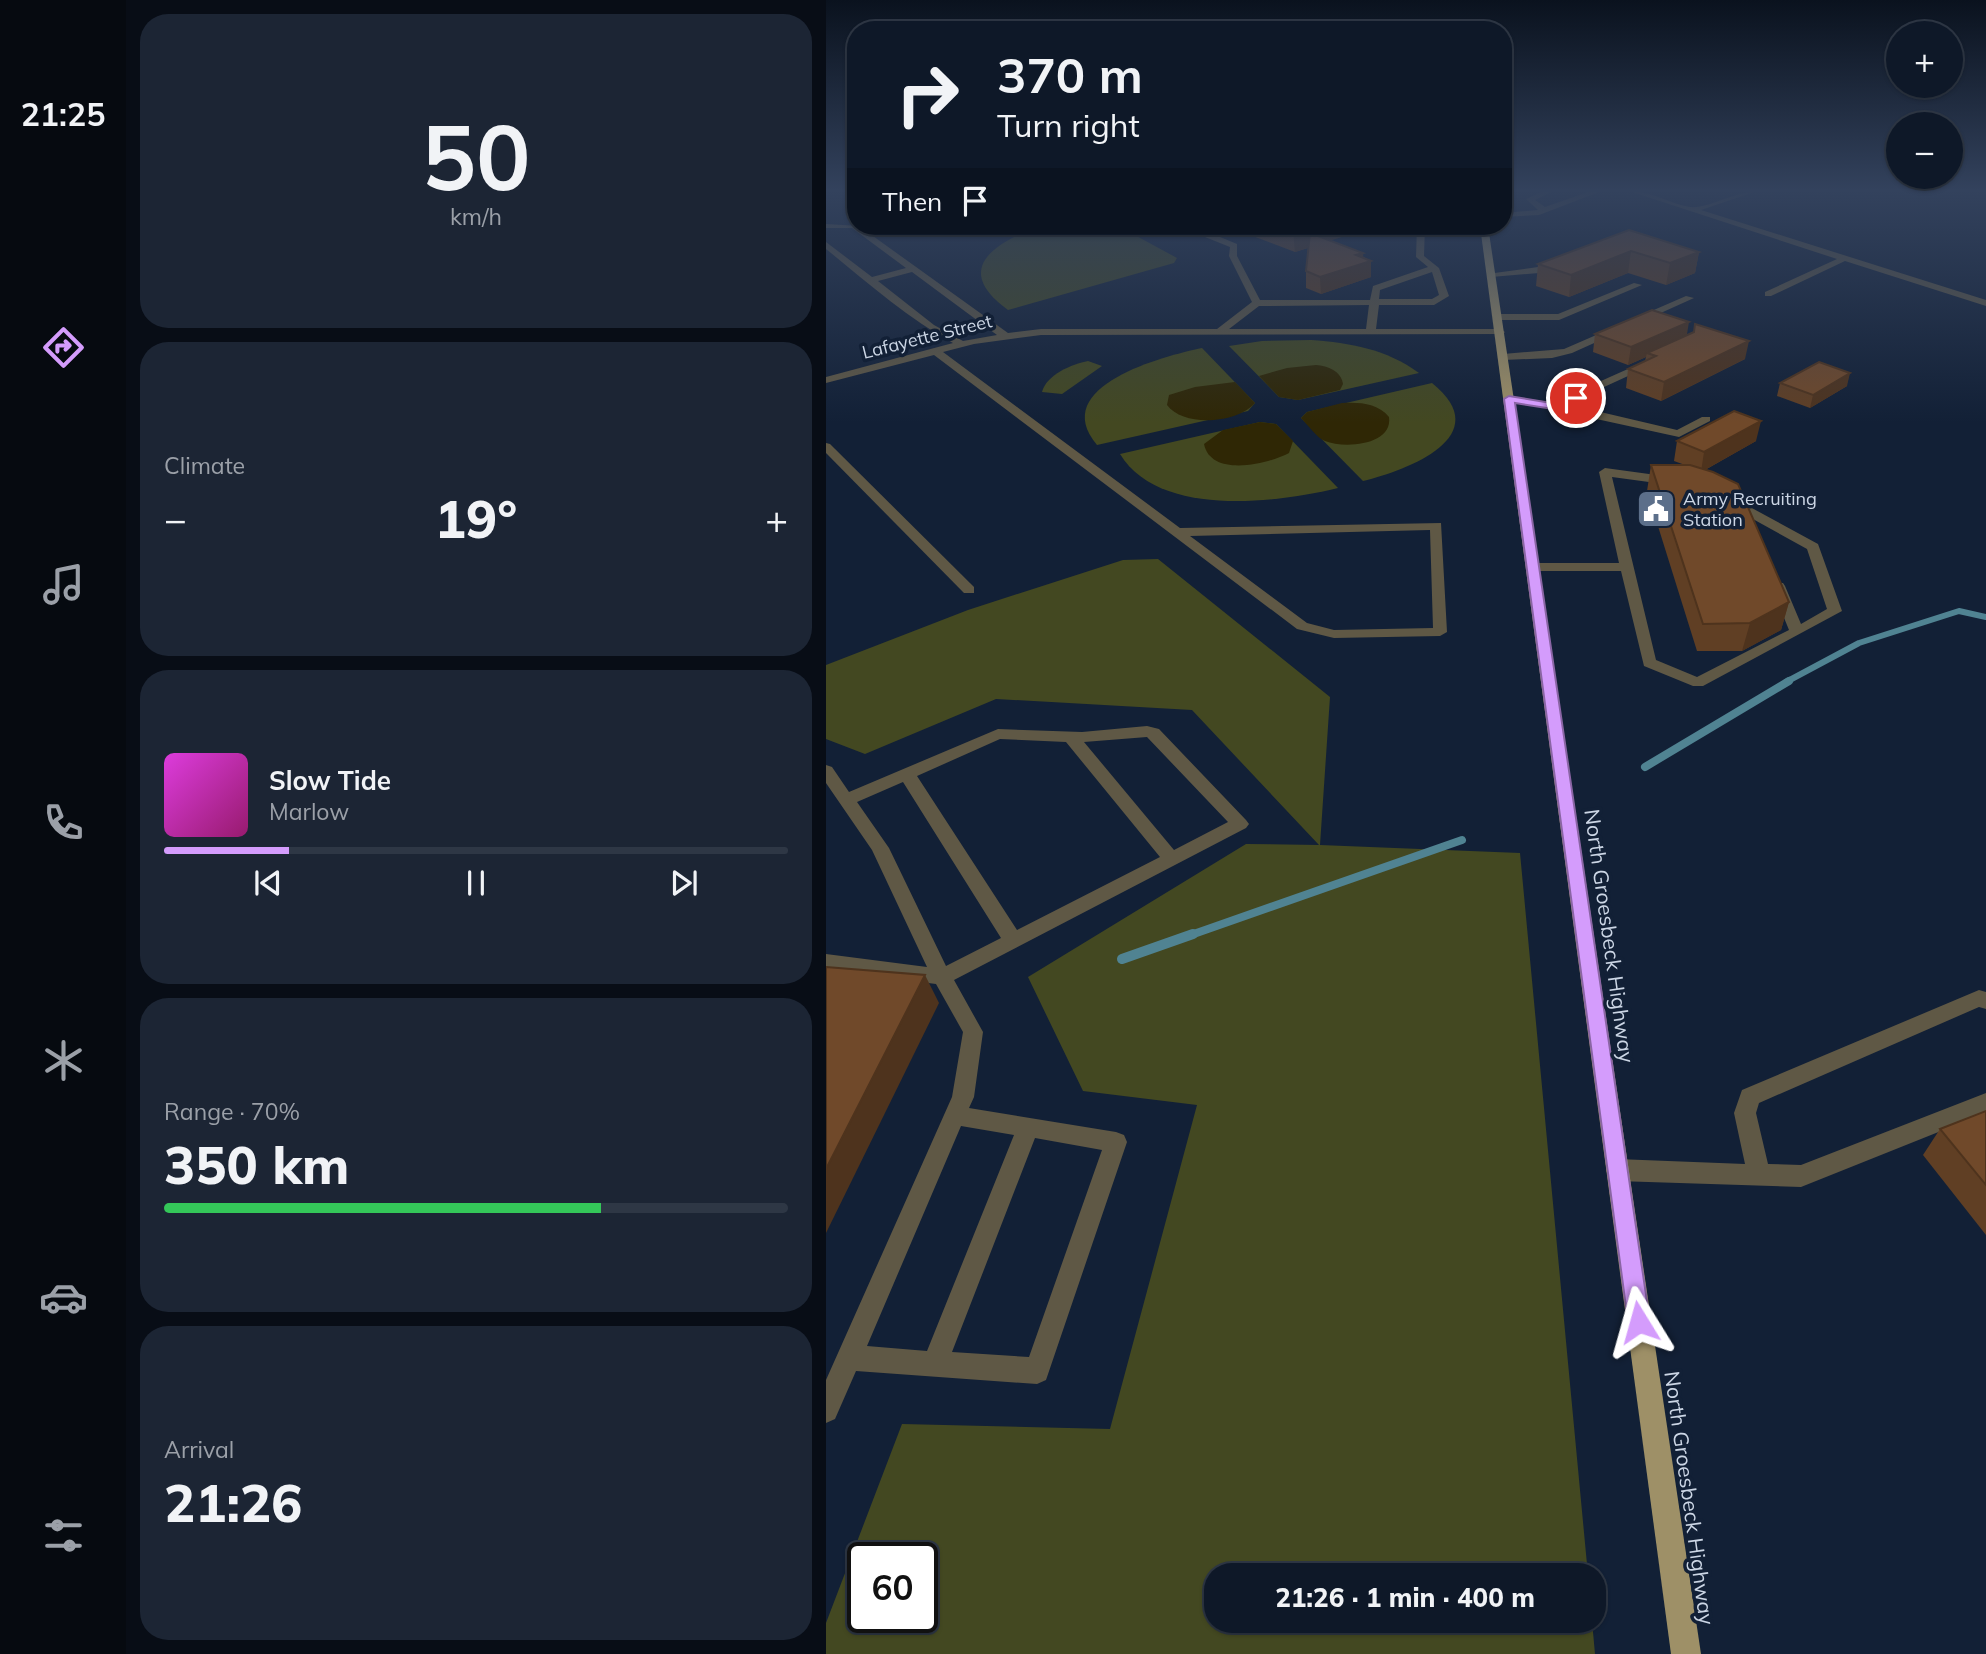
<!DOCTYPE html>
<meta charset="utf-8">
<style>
:root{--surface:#0e1828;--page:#1c2534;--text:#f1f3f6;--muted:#9ba0a8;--line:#2e3745;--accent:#d49cfc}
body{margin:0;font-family:Mulish,sans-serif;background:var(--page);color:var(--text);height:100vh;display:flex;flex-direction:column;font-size:26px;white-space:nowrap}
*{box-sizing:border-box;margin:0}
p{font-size:23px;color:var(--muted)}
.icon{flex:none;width:38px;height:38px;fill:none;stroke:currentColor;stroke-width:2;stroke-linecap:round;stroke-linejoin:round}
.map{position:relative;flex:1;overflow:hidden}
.panel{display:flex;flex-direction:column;gap:14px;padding:14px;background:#080d16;width:700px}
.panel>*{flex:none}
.hud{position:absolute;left:21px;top:21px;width:665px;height:214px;border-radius:28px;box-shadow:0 2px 5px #0004,0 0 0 2px var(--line);background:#0e1828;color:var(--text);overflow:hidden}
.buttons{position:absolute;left:1060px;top:21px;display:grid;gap:14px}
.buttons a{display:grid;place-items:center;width:77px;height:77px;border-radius:50%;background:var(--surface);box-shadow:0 2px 5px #0004,0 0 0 2px var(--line);font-size:35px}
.speed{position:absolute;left:21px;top:1542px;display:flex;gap:14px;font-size:35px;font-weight:700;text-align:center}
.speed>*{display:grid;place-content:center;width:91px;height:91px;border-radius:50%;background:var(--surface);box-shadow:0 2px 5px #0004,0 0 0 2px var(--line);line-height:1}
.speed .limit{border:4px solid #111;border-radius:10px;background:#fff;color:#111}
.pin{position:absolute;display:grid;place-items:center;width:60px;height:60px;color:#fff;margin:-30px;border:4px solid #fff;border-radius:50%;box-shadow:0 2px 7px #0007}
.me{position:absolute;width:77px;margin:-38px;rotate:352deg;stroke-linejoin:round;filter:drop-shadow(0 0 5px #0008)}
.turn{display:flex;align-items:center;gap:24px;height:147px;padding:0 35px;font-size:32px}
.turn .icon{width:91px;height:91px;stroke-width:2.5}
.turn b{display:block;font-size:49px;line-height:60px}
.then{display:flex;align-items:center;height:66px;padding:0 35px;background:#0003;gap:14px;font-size:26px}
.big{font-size:52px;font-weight:800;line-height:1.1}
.panel .card{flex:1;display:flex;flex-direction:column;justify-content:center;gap:10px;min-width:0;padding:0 24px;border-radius:28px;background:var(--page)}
.panel .dial{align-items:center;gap:0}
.dial b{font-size:91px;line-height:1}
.song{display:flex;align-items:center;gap:21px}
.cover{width:84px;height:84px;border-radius:10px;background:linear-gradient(135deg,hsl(300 70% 55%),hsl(320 70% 35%))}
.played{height:7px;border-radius:4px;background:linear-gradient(90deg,var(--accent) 20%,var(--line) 20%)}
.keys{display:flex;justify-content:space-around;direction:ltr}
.heat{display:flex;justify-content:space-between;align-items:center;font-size:38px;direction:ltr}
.charge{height:10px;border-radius:5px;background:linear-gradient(90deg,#34c759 70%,var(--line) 0)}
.trip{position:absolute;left:378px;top:1563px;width:402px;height:70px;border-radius:28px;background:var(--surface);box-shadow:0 2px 5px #0004,0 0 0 2px var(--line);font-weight:800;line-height:70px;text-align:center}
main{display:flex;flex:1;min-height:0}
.tabs{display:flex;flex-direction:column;width:126px;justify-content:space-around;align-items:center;background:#060a10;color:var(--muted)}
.tabs .icon{width:49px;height:49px}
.tabs .selected{color:var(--accent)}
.tabs b{font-size:32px;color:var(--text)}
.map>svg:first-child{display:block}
.green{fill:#434821;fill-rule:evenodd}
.sand{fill:#2f2705}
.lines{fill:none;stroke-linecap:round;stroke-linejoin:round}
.stream-far2{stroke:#508392;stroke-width:6}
.stream-far1{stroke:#508392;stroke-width:8}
.stream{stroke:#508392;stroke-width:10}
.minor{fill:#5f5845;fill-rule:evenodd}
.major{fill:#9e9067;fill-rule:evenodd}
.wall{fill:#603f24}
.shaded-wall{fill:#4e331d}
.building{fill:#70492a;stroke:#4e331d;stroke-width:2}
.route{fill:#d49cfc;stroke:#8a65a4;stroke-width:2}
.labels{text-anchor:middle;stroke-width:7;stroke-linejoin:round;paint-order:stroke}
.far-street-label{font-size:18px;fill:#ccd6e5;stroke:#122036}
.far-poi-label{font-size:18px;fill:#ccd6e5;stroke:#122036;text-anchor:start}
.street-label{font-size:21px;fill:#ccd6e5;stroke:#122036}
</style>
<main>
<nav class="tabs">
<b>21:25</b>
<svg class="icon selected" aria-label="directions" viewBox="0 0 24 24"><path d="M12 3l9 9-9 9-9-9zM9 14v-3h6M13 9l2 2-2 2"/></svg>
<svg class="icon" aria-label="music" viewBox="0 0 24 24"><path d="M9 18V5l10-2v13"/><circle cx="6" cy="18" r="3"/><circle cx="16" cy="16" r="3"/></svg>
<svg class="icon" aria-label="phone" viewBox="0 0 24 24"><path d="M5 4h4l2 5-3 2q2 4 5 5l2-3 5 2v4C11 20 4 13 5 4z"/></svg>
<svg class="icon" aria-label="climate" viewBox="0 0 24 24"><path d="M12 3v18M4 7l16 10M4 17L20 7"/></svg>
<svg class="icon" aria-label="car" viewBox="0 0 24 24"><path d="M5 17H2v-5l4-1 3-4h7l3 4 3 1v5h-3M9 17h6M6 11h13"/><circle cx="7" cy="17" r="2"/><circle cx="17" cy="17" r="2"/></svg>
<svg class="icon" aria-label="filters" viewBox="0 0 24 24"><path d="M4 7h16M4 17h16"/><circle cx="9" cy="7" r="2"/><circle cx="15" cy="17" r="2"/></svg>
</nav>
<section class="panel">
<div class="card dial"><b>50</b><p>km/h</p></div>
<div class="card"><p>Climate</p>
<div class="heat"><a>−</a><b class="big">19°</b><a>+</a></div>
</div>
<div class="card">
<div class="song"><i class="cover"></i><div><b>Slow Tide</b><p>Marlow</p></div></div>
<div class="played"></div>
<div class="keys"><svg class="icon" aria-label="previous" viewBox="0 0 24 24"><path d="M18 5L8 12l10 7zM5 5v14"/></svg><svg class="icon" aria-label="pause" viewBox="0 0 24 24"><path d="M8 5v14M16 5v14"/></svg><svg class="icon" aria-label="next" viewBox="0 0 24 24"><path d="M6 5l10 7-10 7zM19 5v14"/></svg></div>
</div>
<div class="card"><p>Range · 70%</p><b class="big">350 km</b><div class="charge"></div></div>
<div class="card"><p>Arrival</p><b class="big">21:26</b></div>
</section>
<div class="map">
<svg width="1160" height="1654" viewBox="0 0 1160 1654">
<rect width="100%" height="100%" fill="#122036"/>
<!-- green -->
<g class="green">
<path d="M 215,226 L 292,226 L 351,258 L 348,263 L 182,310 C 125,269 169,242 215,226 Z"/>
<path d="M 485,340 C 525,343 560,349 593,373 L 472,400 L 453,397 L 403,346 L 436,341 Z"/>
<path d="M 376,348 L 429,403 L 422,411 L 271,445 C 221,386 338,356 376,348 Z"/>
<path d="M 262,361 L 276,366 L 236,394 L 216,392 C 220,375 246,364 262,361 Z"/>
<path d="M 606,383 C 672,436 582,470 537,481 L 475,418 L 481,412 Z"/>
<path d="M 434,422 L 450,424 L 512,488 C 450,503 333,518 294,454 Z"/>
<path d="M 332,559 L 504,697 L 494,845 L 694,853 L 762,1575 L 390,1575 L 390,1620 L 766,1621 L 769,1654 L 0,1654 L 0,1623 L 76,1424 L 284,1429 L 371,1105 L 257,1091 L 202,977 L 420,844 L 493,845 L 366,710 L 170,699 L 39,754 L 0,739 L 0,665 L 142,610 L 297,560 ZM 37,1558 L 96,1558 L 96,1617 L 37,1617 Z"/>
</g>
<!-- sand -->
<g class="sand">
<path d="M 490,365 C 502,366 515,371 517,384 L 514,390 L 472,400 L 453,397 L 433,376 L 461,368 Z"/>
<path d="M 409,382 L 429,403 C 412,423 358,428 341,405 L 343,395 L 369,387 Z"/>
<path d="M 516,403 C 533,402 552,403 563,417 C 567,445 519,449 499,441 C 491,438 482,425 475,418 L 481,412 Z"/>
<path d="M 434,422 L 450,424 L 467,441 L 463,453 C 442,464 385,478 378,444 L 397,430 Z"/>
</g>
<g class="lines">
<!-- stream-far2 -->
<polyline class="stream-far2" points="960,682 1033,643 1133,611 1160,617"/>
<!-- stream-far1 -->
<g class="stream-far1">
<polyline points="819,767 963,681"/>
<polyline points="362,936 636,840"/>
</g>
<!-- stream -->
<polyline class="stream" points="296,959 367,934"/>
<!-- minor -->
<g class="minor">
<polygon points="715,192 725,192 709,200 719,207 762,192 773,192 713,215 677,217 677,213 712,210 700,199"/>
<path d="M 806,192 C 827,191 844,204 864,207 C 882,209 907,192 928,192 L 875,210 L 1160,300 L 1160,306 L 1019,261 L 945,296 L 939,296 L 939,292 L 1011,259 Z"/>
<path d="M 0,224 L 33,226 L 182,333 L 215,329 L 391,329 L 426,302 L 403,256 L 404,247 L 379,237 L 382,232 L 411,244 L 411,256 L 434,300 L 544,300 L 547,286 L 602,267 L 590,257 L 591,226 L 599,226 L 598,256 L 613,268 L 623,296 L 608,305 L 553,305 L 550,329 L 674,329 L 679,332 L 677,334 L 215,335 L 148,344 L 117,352 L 354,528 L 615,523 L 621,632 L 614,636 L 508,638 L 471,629 L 108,355 L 0,383 L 0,377 L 127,343 C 81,318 41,282 0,249 L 0,242 L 46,277 L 80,268 L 26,228 L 0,228 ZM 86,272 L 171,335 L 137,341 L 108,325 L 52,281 ZM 606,272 L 613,295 L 606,299 L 553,299 L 554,290 ZM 543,305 L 540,329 L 403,329 L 433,306 ZM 604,530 L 607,628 L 508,630 L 481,623 L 364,536 Z"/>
<polygon points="734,260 737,261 737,265 713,273 665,277 661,274 712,267"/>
<polygon points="808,283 816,285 733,320 672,320 667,317 672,314 732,314"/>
<polygon points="860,296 868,298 746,353 726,358 677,360 672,357 677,354 738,349"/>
<polygon points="822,360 826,361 826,365 765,393 749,406 851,430 876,417 884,417 884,421 853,437 678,399 683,396 738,404 757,389"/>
<polygon points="0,443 4,444 148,587 148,593 138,593 0,453"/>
<polygon points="779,468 845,477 851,481 845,485 786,477 830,660 871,677 963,630 945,586 947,583 957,583 959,586 975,624 1001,609 981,549 916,513 916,507 924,507 992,544 1016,611 877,686 867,686 818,666 795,571 707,571 700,567 707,563 793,563 773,472"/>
<path d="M 321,726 L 333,729 L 420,820 L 423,824 L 420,828 L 128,980 L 157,1032 L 148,1097 L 143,1108 L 290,1132 L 298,1135 L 301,1142 L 220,1380 L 211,1384 L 30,1371 L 9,1419 L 0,1423 L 0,1380 L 126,1097 L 137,1032 L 110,984 L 0,970 L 0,954 L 101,967 L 46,850 L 0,783 L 0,765 L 6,767 L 23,792 L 172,729 L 256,732 ZM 321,737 L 402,822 L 348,850 L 258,742 ZM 174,739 L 240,742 L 334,857 L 191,930 L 91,776 ZM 77,782 L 175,938 L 120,966 L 63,848 L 31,802 ZM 135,1126 L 188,1135 L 101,1351 L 41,1346 ZM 209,1138 L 276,1150 L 203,1357 L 126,1352 Z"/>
<polygon points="1153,990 1160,992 1160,1009 1153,1007 933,1103 930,1113 942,1164 975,1165 1160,1093 1160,1113 975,1187 791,1181 783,1177 780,1170 783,1163 791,1159 919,1164 908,1113 916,1090"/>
</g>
<!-- major -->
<polygon class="major" points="654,226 662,226 875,1654 845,1654"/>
</g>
<!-- wall -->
<g class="wall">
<polygon points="400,226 550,226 504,240 545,261 545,277 495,294 480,288 480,271 482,248 469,252"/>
<polygon points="803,230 873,252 869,273 840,285 802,273 743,297 710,286 712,264"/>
<polygon points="769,334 861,335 919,359 835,401 800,388 802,369 819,361 820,357 802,365 767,352"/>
<polygon points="954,383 1021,386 984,408 951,396"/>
<polygon points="851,441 930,441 879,470 963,602 955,630 916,651 871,651 821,491 825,465 859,465 848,461"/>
<polygon points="1160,1111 1160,1235 1097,1155 1114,1129"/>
</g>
<!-- shaded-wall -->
<g class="shaded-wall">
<polygon points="484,226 550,226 469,252 467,231"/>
<polygon points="805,251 802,273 743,297 745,275"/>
<polygon points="873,252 869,273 840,285 844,263"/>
<polygon points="537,253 538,263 545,261 545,277 495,294 494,277 530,255"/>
<polygon points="863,322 860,340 821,353 820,357 802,365 805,347"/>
<polygon points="923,341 919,359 835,401 838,382"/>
<polygon points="1024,373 1021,386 984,408 987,395"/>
<polygon points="935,421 930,441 875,472 878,452"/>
<polygon points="963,602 955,630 916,651 924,623"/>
<polygon points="99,975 113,1003 0,1233 0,1169"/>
</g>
<!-- building -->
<g class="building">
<polygon points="453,226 484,226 467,231"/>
<polygon points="803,230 873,252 844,263 805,251 745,275 712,264"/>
<polygon points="484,233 537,253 530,255 545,261 494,277 480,271"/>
<polygon points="826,310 863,322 805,347 769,334"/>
<polygon points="869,324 923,341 838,382 802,369 830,356 821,353 868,332"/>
<polygon points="993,362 1024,373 987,395 954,383"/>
<polygon points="908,411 935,421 878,452 851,441"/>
<polygon points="825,465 864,465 887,472 912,484 963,602 924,623 877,624"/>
<polygon points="0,967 99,975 0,1169"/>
<polygon points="1160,1111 1160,1185 1114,1129"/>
</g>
<!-- sky -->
<linearGradient id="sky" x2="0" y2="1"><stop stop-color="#0a121e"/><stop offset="0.45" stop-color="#33425d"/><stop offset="1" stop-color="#33425d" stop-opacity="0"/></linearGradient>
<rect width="1160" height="423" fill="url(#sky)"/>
<!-- route -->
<polygon class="route" points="750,395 755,398 740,411 689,403 824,1322 821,1331 813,1334 805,1331 802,1322 678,399 683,396 737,405"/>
<!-- icons -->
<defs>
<g id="civic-square" transform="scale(2.0125)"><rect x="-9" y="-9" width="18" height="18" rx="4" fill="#5c6f8a" stroke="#122036"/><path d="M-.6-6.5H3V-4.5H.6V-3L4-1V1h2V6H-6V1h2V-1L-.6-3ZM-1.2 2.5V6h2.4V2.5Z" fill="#fff"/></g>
</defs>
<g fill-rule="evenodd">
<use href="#civic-square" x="830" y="509"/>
</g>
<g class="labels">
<!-- far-street labels -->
<g class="far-street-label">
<text transform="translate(101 337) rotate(-14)" y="6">Lafayette Street</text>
</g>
<!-- far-poi labels -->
<g class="far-poi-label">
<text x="857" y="505">Army Recruiting<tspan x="857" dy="21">Station</tspan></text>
</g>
<!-- street labels -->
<g class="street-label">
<text transform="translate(783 936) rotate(82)" y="7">North Groesbeck Highway</text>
<text transform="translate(863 1498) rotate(82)" y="7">North Groesbeck Highway</text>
</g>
</g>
</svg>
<div class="buttons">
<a>+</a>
<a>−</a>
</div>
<div class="speed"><div class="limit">60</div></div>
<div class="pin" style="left:750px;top:398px;background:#d93025"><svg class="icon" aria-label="arrive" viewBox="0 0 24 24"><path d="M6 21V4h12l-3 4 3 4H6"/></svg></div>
<svg class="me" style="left:813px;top:1322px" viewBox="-20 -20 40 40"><path d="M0-17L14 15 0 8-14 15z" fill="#d49cfc" stroke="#fff" stroke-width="4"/></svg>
<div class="trip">21:26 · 1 min · 400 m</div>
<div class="hud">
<div class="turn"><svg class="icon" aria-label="right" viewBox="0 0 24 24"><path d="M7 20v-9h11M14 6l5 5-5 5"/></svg><div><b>370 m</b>Turn right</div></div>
<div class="then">Then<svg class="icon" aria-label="arrive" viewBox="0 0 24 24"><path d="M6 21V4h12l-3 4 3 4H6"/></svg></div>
</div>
</div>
</main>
